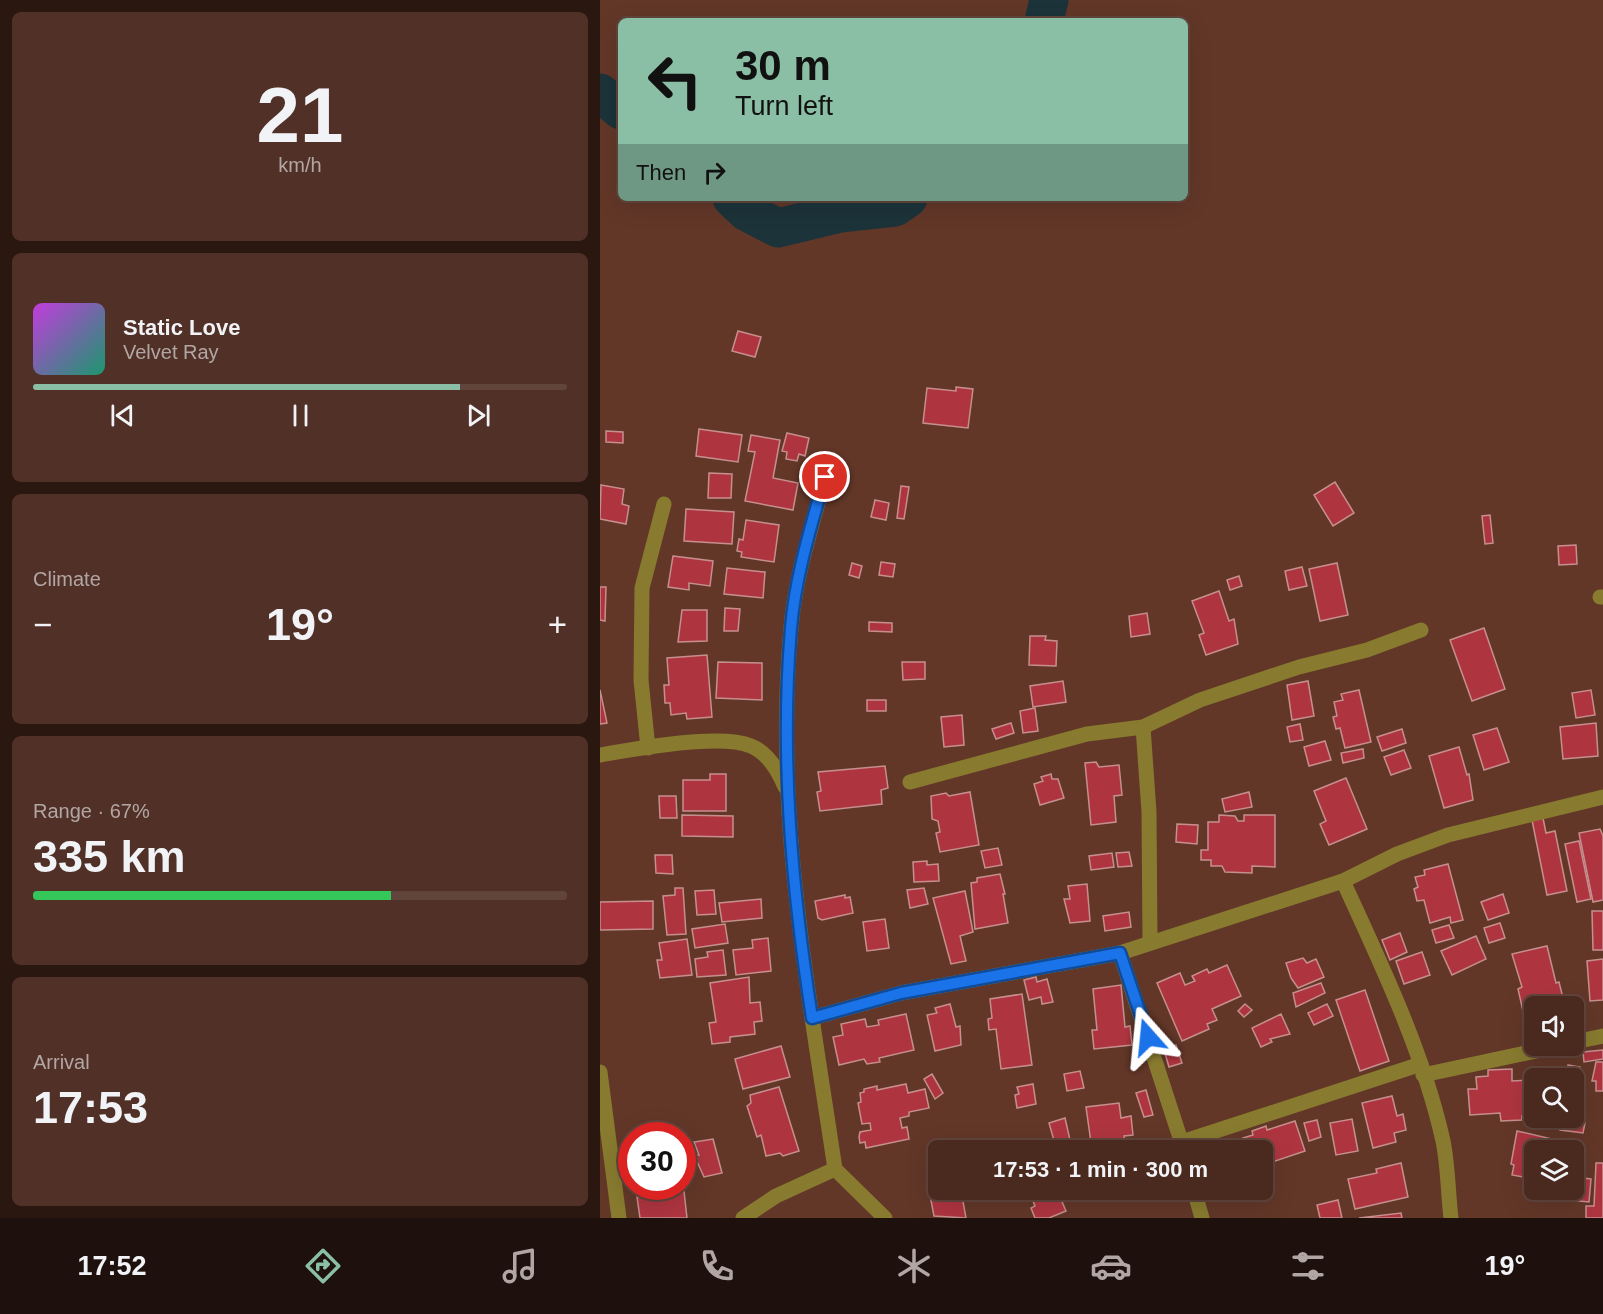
<!DOCTYPE html>
<meta charset="utf-8">
<style>
:root{--surface:#4a291e;--page:#513127;--text:#f1f3f6;--muted:#b2a6a4;--line:#61453c;--accent:#8abfa5}
body{margin:0;font-family:Arial,sans-serif;background:var(--page);color:var(--text);height:100vh;display:flex;flex-direction:column;font-size:22px;white-space:nowrap}
*{box-sizing:border-box;margin:0}
p{font-size:20px;color:var(--muted)}
.icon{flex:none;width:33px;height:33px;fill:none;stroke:currentColor;stroke-width:2;stroke-linecap:round;stroke-linejoin:round}
.map{position:relative;flex:1;overflow:hidden}
.sheet{display:flex;flex-direction:column;gap:12px;padding:12px;background:#291710;width:600px}
.sheet>*{flex:none}
.banner{position:absolute;left:18px;top:18px;width:570px;height:183px;border-radius:9px;box-shadow:0 6px 24px #0002,0 0 0 2px var(--line);background:#8abfa5;color:#111;overflow:hidden}
.buttons{position:absolute;left:924px;top:996px;display:grid;gap:12px}
.buttons a{display:grid;place-items:center;width:60px;height:60px;border-radius:9px;background:var(--surface);box-shadow:0 6px 24px #0002,0 0 0 2px var(--line);font-size:30px}
.speed{position:absolute;left:18px;top:1122px;display:flex;gap:12px;font-size:30px;font-weight:700;text-align:center}
.speed>*{display:grid;place-content:center;width:78px;height:78px;border-radius:50%;background:var(--surface);box-shadow:0 6px 24px #0002,0 0 0 2px var(--line);line-height:1}
.speed .limit{border:9px solid #d22;background:#fff;color:#111}
.pin{position:absolute;display:grid;place-items:center;width:51px;height:51px;color:#fff;margin:-26px;border:3px solid #fff;border-radius:50%;box-shadow:0 2px 6px #0007}
.me{position:absolute;width:66px;margin:-33px;rotate:342deg;stroke-linejoin:round;filter:drop-shadow(0 0 4px #0008)}
.turn{display:flex;align-items:center;gap:21px;height:126px;padding:0 18px;font-size:27px}
.turn .icon{width:78px;height:78px;stroke-width:2.5}
.turn b{display:block;font-size:42px;line-height:51px}
.then{display:flex;align-items:center;height:57px;padding:0 18px;background:#0003;gap:12px;font-size:22px}
.big{font-size:45px;font-weight:600;line-height:1.1}
.sheet .tile{flex:1;display:flex;flex-direction:column;justify-content:center;gap:9px;min-width:0;padding:0 21px;border-radius:9px;background:var(--page)}
.sheet .dial{align-items:center;gap:0}
.dial b{font-size:78px;line-height:1}
.song{display:flex;align-items:center;gap:18px}
.cover{width:72px;height:72px;border-radius:9px;background:linear-gradient(135deg,hsl(290 70% 55%),hsl(160 70% 35%))}
.played{height:6px;border-radius:3px;background:linear-gradient(90deg,var(--accent) 80%,var(--line) 80%)}
.keys{display:flex;justify-content:space-around;direction:ltr}
.heat{display:flex;justify-content:space-between;align-items:center;font-size:33px;direction:ltr}
.charge{height:9px;border-radius:4px;background:linear-gradient(90deg,#34c759 67%,var(--line) 0)}
.trip{position:absolute;left:328px;top:1140px;width:345px;height:60px;border-radius:9px;background:var(--surface);box-shadow:0 6px 24px #0002,0 0 0 2px var(--line);font-weight:600;line-height:60px;text-align:center}
.menu{display:flex;height:96px;justify-content:space-around;align-items:center;background:#1e100c;color:var(--muted)}
.menu .icon{width:42px;height:42px}
.menu .current{color:var(--accent)}
.menu b{font-size:27px;color:var(--text)}
main{display:flex;flex:1;min-height:0}
.map>svg:first-child{display:block}
.lines{fill:none;stroke-linecap:round;stroke-linejoin:round}
.river{stroke:#1c333a;stroke-width:39}
.building{fill:#ae3540;stroke:#c68f8e;stroke-width:1.5}
.minor{stroke:#887b2f;stroke-width:15}
.route-casing{stroke:#114b97;stroke-width:15}
.route{stroke:#1a73e8;stroke-width:10}
</style>
<main>
<section class="sheet">
<div class="tile dial"><b>21</b><p>km/h</p></div>
<div class="tile">
<div class="song"><i class="cover"></i><div><b>Static Love</b><p>Velvet Ray</p></div></div>
<div class="played"></div>
<div class="keys"><svg class="icon" aria-label="previous" viewBox="0 0 24 24"><path d="M18 5L8 12l10 7zM5 5v14"/></svg><svg class="icon" aria-label="pause" viewBox="0 0 24 24"><path d="M8 5v14M16 5v14"/></svg><svg class="icon" aria-label="next" viewBox="0 0 24 24"><path d="M6 5l10 7-10 7zM19 5v14"/></svg></div>
</div>
<div class="tile"><p>Climate</p>
<div class="heat"><a>−</a><b class="big">19°</b><a>+</a></div>
</div>
<div class="tile"><p>Range · 67%</p><b class="big">335 km</b><div class="charge"></div></div>
<div class="tile"><p>Arrival</p><b class="big">17:53</b></div>
</section>
<div class="map">
<svg width="1003" height="1218" viewBox="0 0 1003 1218">
<rect width="100%" height="100%" fill="#623728"/>
<g class="lines">
<!-- river -->
<g class="river">
<polyline points="444,21 449,0"/>
<polyline points="0,93 21,110"/>
<polyline points="132,198 147,212 178,228 240,213 295,207 308,198"/>
</g>
</g>
<!-- building -->
<g class="building">
<polygon points="138,331 161,337 155,357 132,351"/>
<polygon points="356,387 373,389 368,428 323,423 327,388 356,391"/>
<polygon points="99,429 142,435 138,462 96,456"/>
<polygon points="6,431 23,432 23,443 6,442"/>
<polygon points="187,433 209,438 205,456 199,454 197,461 186,459 187,452 182,451"/>
<polygon points="151,435 180,440 173,478 198,483 193,510 145,501 155,452 148,451"/>
<polygon points="109,473 132,474 131,498 108,498"/>
<polygon points="735,482 754,513 733,526 714,495"/>
<polygon points="1,485 24,489 22,504 29,506 26,524 0,519"/>
<polygon points="301,486 309,487 304,519 297,518"/>
<polygon points="275,500 289,503 286,520 271,517"/>
<polygon points="86,509 134,512 132,544 84,541"/>
<polygon points="890,515 893,543 885,544 882,516"/>
<polygon points="146,520 179,525 174,562 141,557 142,552 137,551 139,539 143,540"/>
<polygon points="976,545 977,564 959,565 958,546"/>
<polygon points="73,556 113,561 110,586 89,583 89,590 68,587"/>
<polygon points="281,562 295,564 293,577 279,575"/>
<polygon points="252,563 262,566 259,578 249,575"/>
<polygon points="737,563 748,615 720,621 709,569"/>
<polygon points="702,567 707,586 689,590 685,571"/>
<polygon points="127,568 165,572 163,598 124,594"/>
<polygon points="639,576 642,586 630,590 627,580"/>
<polygon points="0,587 6,587 5,621 0,620"/>
<polygon points="619,591 629,621 634,619 638,644 606,655 599,635 604,633 592,601"/>
<polygon points="125,608 140,609 138,631 124,631"/>
<polygon points="82,610 107,610 107,641 78,642"/>
<polygon points="547,613 550,634 531,637 529,616"/>
<polygon points="269,622 292,623 292,632 269,631"/>
<polygon points="884,628 905,689 872,701 850,640"/>
<polygon points="430,636 446,636 445,640 457,641 456,666 429,665"/>
<polygon points="107,655 112,717 87,719 86,713 71,715 70,703 65,703 64,685 69,685 67,658"/>
<polygon points="118,662 162,663 162,700 116,698"/>
<polygon points="302,662 325,662 325,679 303,680"/>
<polygon points="463,681 466,702 433,707 430,686"/>
<polygon points="708,681 714,716 692,720 687,685"/>
<polygon points="0,690 7,723 0,724"/>
<polygon points="759,690 771,742 745,748 740,728 736,729 733,717 737,716 734,702 743,700 741,694"/>
<polygon points="991,690 995,715 976,718 972,693"/>
<rect x="267" y="700" width="19" height="11"/>
<polygon points="435,708 438,731 423,733 420,711"/>
<polygon points="362,715 364,745 344,747 341,717"/>
<polygon points="411,723 414,733 396,739 392,729"/>
<polygon points="996,723 998,756 963,759 960,727"/>
<polygon points="700,724 703,740 690,742 687,727"/>
<polygon points="897,728 909,762 884,770 873,735"/>
<polygon points="802,729 806,743 782,751 777,737"/>
<polygon points="725,741 731,760 709,766 704,747"/>
<polygon points="859,747 867,775 869,774 873,800 844,808 829,756"/>
<polygon points="763,749 764,758 743,763 741,753"/>
<polygon points="804,750 811,768 791,775 784,757"/>
<polygon points="496,762 499,767 519,765 522,795 514,796 516,822 491,825 485,763"/>
<polygon points="285,766 288,788 281,790 282,804 220,811 217,792 221,791 218,772"/>
<polygon points="110,774 126,774 126,811 83,811 83,780 110,780"/>
<polygon points="451,774 452,779 458,779 464,798 440,805 434,784 443,781 441,777"/>
<polygon points="746,778 767,829 729,845 720,824 726,821 714,791"/>
<polygon points="370,792 379,845 340,852 336,833 340,832 338,821 332,819 331,796 346,793 349,796"/>
<polygon points="649,792 652,807 625,812 622,799"/>
<polygon points="59,796 76,796 77,818 60,818"/>
<polygon points="82,815 133,816 133,837 82,836"/>
<polygon points="619,815 635,816 638,821 644,821 644,815 675,815 675,867 652,866 652,873 625,872 622,866 611,866 611,860 601,860 601,850 608,850 608,822 619,822"/>
<polygon points="943,818 946,833 955,831 967,891 947,895 932,820"/>
<polygon points="577,824 598,825 597,844 576,842"/>
<polygon points="1000,829 1003,836 1003,900 993,902 979,833"/>
<polygon points="979,841 991,899 977,902 965,844"/>
<polygon points="398,848 402,865 385,868 381,851"/>
<polygon points="529,852 532,866 518,867 516,853"/>
<polygon points="512,853 514,867 491,870 489,856"/>
<polygon points="55,855 72,855 73,874 56,873"/>
<polygon points="327,861 327,865 338,864 339,881 314,882 313,862"/>
<polygon points="848,864 863,920 851,923 850,917 830,923 824,900 817,901 814,889 818,887 815,877 825,875 824,870"/>
<polygon points="400,874 405,894 403,894 408,923 375,929 371,883 377,882 377,878"/>
<polygon points="487,884 490,921 470,923 464,899 470,899 468,886"/>
<polygon points="75,888 83,888 86,934 67,935 63,896 75,895"/>
<polygon points="324,888 328,904 310,908 307,890"/>
<polygon points="114,890 116,914 97,915 95,891"/>
<polygon points="365,891 373,932 360,936 366,961 351,964 333,898"/>
<polygon points="903,894 909,913 888,920 881,902"/>
<polygon points="245,895 245,898 250,897 253,913 222,920 218,918 215,901"/>
<polygon points="161,899 162,918 122,922 119,903"/>
<polygon points="53,901 53,929 0,930 0,902"/>
<polygon points="992,911 1003,911 1003,950 993,950"/>
<polygon points="529,912 531,927 505,931 503,916"/>
<polygon points="285,919 289,948 267,951 263,922"/>
<polygon points="900,923 905,938 889,943 884,928"/>
<polygon points="125,924 128,943 95,948 92,929"/>
<polygon points="849,925 854,938 836,943 832,930"/>
<polygon points="800,933 807,952 790,960 782,940"/>
<polygon points="876,936 886,959 852,975 841,951"/>
<polygon points="168,938 171,971 136,975 133,950 153,948 152,940"/>
<polygon points="87,939 92,975 60,978 57,960 62,960 59,943"/>
<polygon points="947,946 956,983 959,982 965,1006 934,1006 934,1017 925,1020 918,989 922,987 912,954"/>
<polygon points="123,950 126,975 97,977 95,959 108,957 107,952"/>
<polygon points="822,952 830,975 804,984 796,961"/>
<polygon points="703,958 707,963 716,959 724,977 698,988 691,978 686,963"/>
<polygon points="1003,959 1003,1000 990,1001 987,961"/>
<polygon points="627,965 641,996 612,1009 617,1020 607,1024 609,1029 582,1041 557,983 580,973 585,985 595,981 592,976 607,969 609,973"/>
<polygon points="149,977 150,1003 160,1002 162,1021 154,1022 155,1034 130,1037 130,1042 112,1044 109,1023 116,1022 110,983"/>
<polygon points="436,977 437,982 447,979 453,1002 442,1004 441,997 429,1000 424,980"/>
<polygon points="721,983 725,993 696,1007 693,993"/>
<polygon points="521,985 525,1027 530,1026 532,1045 494,1049 492,1030 497,1030 493,989"/>
<polygon points="765,990 789,1061 760,1071 736,1000"/>
<polygon points="422,994 432,1065 401,1069 396,1029 389,1030 388,1019 392,1018 390,999"/>
<polygon points="350,1004 356,1027 360,1026 361,1045 335,1051 327,1015 337,1013 335,1008"/>
<polygon points="645,1004 652,1010 644,1017 638,1011"/>
<polygon points="727,1004 733,1016 714,1025 708,1013"/>
<polygon points="306,1014 314,1050 279,1058 280,1062 267,1064 264,1059 239,1065 233,1037 243,1035 241,1024 265,1019 267,1027 279,1025 278,1020"/>
<polygon points="681,1014 690,1034 670,1039 672,1042 661,1047 652,1028"/>
<polygon points="576,1045 582,1063 569,1067 564,1050"/>
<polygon points="181,1046 190,1077 143,1089 135,1059"/>
<polygon points="1003,1050 1003,1059 984,1062 983,1052"/>
<polygon points="996,1062 1003,1062 1003,1091 996,1091 996,1081 992,1081"/>
<polygon points="968,1065 980,1067 979,1077 967,1075"/>
<polygon points="912,1069 912,1081 934,1080 934,1115 922,1116 922,1120 901,1121 900,1113 870,1115 868,1089 877,1089 876,1077 888,1076 888,1070"/>
<polygon points="480,1071 484,1088 467,1091 464,1074"/>
<polygon points="332,1074 343,1093 335,1099 324,1079"/>
<polygon points="306,1084 308,1093 325,1089 329,1108 309,1112 309,1116 300,1118 302,1128 307,1127 309,1139 266,1148 265,1142 260,1143 259,1137 260,1132 271,1130 270,1123 262,1124 258,1103 261,1102 260,1093 264,1092 264,1089 277,1086 277,1090"/>
<polygon points="433,1084 436,1104 417,1108 415,1095 419,1094 417,1087"/>
<polygon points="179,1087 199,1151 183,1156 180,1153 166,1156 161,1135 157,1137 147,1106 151,1103 150,1095"/>
<polygon points="546,1090 553,1115 544,1117 536,1093"/>
<polygon points="792,1096 797,1116 803,1114 806,1130 794,1133 796,1142 773,1148 762,1103"/>
<polygon points="519,1103 521,1118 531,1116 533,1135 524,1136 526,1148 492,1150 486,1107"/>
<polygon points="465,1118 470,1140 455,1144 449,1123"/>
<polygon points="969,1118 977,1118 977,1122 985,1123 983,1133 960,1130 962,1120 969,1120"/>
<polygon points="752,1119 758,1151 736,1155 730,1123"/>
<polygon points="717,1120 721,1137 709,1141 704,1123"/>
<polygon points="695,1121 705,1151 663,1165 663,1150 648,1150 643,1138 653,1135 652,1131 666,1126 667,1130"/>
<polygon points="917,1131 952,1139 949,1150 934,1150 934,1179 912,1175 914,1165 911,1164"/>
<polygon points="113,1139 122,1173 104,1177 94,1155 99,1155 94,1142"/>
<polygon points="82,1140 87,1172 82,1173"/>
<polygon points="339,1160 339,1190 361,1190 366,1218 334,1216 328,1185 334,1184 330,1162"/>
<polygon points="801,1163 808,1197 755,1209 748,1179 777,1173 776,1169"/>
<polygon points="996,1163 1003,1163 1003,1218 986,1218 986,1206 994,1206"/>
<polygon points="974,1177 991,1179 989,1202 958,1199 959,1190 974,1190"/>
<polygon points="440,1190 457,1190 466,1211 449,1218 435,1218 431,1208 435,1206 430,1194"/>
<polygon points="84,1191 87,1218 40,1218 37,1197"/>
<polygon points="738,1200 742,1218 720,1218 717,1205"/>
<polygon points="801,1213 802,1218 759,1218"/>
</g>
<g class="lines">
<!-- minor -->
<g class="minor">
<polyline points="1000,597 1003,597"/>
<polyline points="543,727 549,812 550,941"/>
<polyline points="48,748 41,680 42,588 64,504"/>
<path d="M 0,755 C 35,749 119,733 151,746 C 168,753 178,770 185,787"/>
<polyline points="310,782 487,734 543,727 600,700 699,667 767,650 821,630"/>
<path d="M 743,881 C 781,964 823,1051 843,1141 C 848,1165 848,1193 851,1218"/>
<polyline points="520,953 584,1150"/>
<polyline points="212,1018 301,993 520,953 743,881 797,854 848,835 1003,797"/>
<polyline points="974,1042 1003,1036"/>
<polyline points="0,1072 19,1218"/>
<polyline points="823,1075 959,1046"/>
<polyline points="582,1142 821,1064"/>
<polyline points="235,1169 285,1218"/>
<polyline points="594,1190 602,1218"/>
<path d="M 143,1218 L 176,1196 L 235,1169 C 208,987 174,813 191,628 C 195,577 212,526 225,477"/>
</g>
</g>
<g class="lines">
<!-- route casing -->
<g class="route-casing">
<path id="route" d="M 225,477 C 211,526 195,578 191,628 C 180,759 192,889 212,1018 L 301,993 L 520,953 L 548,1037"/>
</g>
<!-- route -->
<use href="#route" class="route"/>
</g>
</svg>
<div class="buttons">
<a><svg class="icon" aria-label="sound" viewBox="0 0 24 24"><path d="M4 9h4l5-4v14l-5-4H4zM17 9q2 3 0 6"/></svg></a>
<a><svg class="icon" aria-label="search" viewBox="0 0 24 24"><circle cx="10" cy="10" r="6"/><path d="M15 15l6 6"/></svg></a>
<a><svg class="icon" aria-label="layers" viewBox="0 0 24 24"><path d="M12 4l9 5-9 5-9-5zM3 14l9 5 9-5"/></svg></a>
</div>
<div class="speed"><div class="limit">30</div></div>
<div class="pin" style="left:225px;top:477px;background:#d93025"><svg class="icon" aria-label="arrive" viewBox="0 0 24 24"><path d="M6 21V4h12l-3 4 3 4H6"/></svg></div>
<svg class="me" style="left:548px;top:1037px" viewBox="-20 -20 40 40"><path d="M0-17L14 15 0 8-14 15z" fill="#1a73e8" stroke="#fff" stroke-width="4"/></svg>
<div class="trip">17:53 · 1 min · 300 m</div>
<div class="banner">
<div class="turn"><svg class="icon" aria-label="left" viewBox="0 0 24 24"><path d="M17 20v-9H6M10 6l-5 5 5 5"/></svg><div><b>30 m</b>Turn left</div></div>
<div class="then">Then<svg class="icon" aria-label="right" viewBox="0 0 24 24"><path d="M7 20v-9h11M14 6l5 5-5 5"/></svg></div>
</div>
</div>
</main>
<nav class="menu">
<b>17:52</b>
<svg class="icon current" aria-label="directions" viewBox="0 0 24 24"><path d="M12 3l9 9-9 9-9-9zM9 14v-3h6M13 9l2 2-2 2"/></svg>
<svg class="icon" aria-label="music" viewBox="0 0 24 24"><path d="M9 18V5l10-2v13"/><circle cx="6" cy="18" r="3"/><circle cx="16" cy="16" r="3"/></svg>
<svg class="icon" aria-label="phone" viewBox="0 0 24 24"><path d="M5 4h4l2 5-3 2q2 4 5 5l2-3 5 2v4C11 20 4 13 5 4z"/></svg>
<svg class="icon" aria-label="climate" viewBox="0 0 24 24"><path d="M12 3v18M4 7l16 10M4 17L20 7"/></svg>
<svg class="icon" aria-label="car" viewBox="0 0 24 24"><path d="M5 17H2v-5l4-1 3-4h7l3 4 3 1v5h-3M9 17h6M6 11h13"/><circle cx="7" cy="17" r="2"/><circle cx="17" cy="17" r="2"/></svg>
<svg class="icon" aria-label="filters" viewBox="0 0 24 24"><path d="M4 7h16M4 17h16"/><circle cx="9" cy="7" r="2"/><circle cx="15" cy="17" r="2"/></svg>
<b>19°</b>
</nav>
